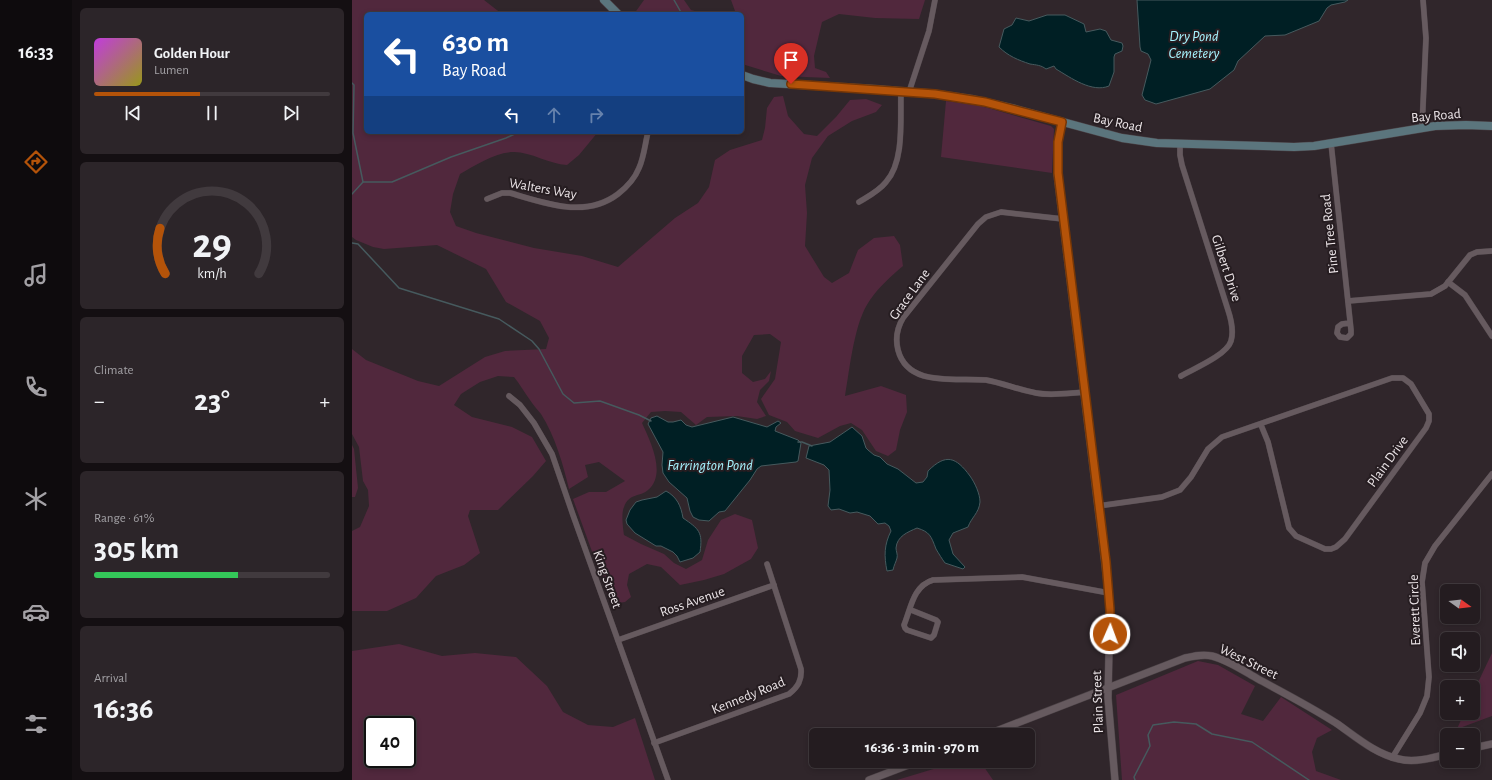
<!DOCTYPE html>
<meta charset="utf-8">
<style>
:root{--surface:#241c20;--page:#2c2529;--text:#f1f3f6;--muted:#a3a1a5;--line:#413a3e;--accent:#b45309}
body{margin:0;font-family:"Alegreya Sans",sans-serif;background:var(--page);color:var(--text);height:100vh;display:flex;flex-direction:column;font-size:15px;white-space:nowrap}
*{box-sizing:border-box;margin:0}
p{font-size:13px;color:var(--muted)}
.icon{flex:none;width:22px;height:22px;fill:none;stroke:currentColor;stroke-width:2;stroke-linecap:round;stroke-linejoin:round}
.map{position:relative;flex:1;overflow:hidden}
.panel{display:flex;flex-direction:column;gap:8px;padding:8px;background:#140f12;width:280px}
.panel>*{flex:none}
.top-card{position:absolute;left:12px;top:12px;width:380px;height:122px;border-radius:6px;box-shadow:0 2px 6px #0003,0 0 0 1px var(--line);background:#1a4fa0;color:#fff;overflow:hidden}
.needle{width:26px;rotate:105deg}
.fabs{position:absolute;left:1088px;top:584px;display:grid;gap:8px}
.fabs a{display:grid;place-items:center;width:40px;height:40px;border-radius:6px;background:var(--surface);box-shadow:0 2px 6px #0003,0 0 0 1px var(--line);font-size:20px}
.speed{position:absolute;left:12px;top:716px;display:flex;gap:8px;font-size:20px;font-weight:700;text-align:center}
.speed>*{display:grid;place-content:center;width:52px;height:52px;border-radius:50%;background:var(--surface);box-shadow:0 2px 6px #0003,0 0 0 1px var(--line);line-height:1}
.speed .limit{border:2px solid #111;border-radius:6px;background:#fff;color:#111}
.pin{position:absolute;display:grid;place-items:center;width:34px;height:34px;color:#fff;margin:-41px -17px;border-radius:50% 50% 50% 0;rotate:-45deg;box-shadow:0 0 4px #0007}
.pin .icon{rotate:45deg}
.me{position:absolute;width:44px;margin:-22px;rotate:2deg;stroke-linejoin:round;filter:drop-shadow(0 0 3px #0008)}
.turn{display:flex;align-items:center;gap:14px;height:84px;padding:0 12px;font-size:18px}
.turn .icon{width:52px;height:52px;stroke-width:2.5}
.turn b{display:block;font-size:28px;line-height:34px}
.lanes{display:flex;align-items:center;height:38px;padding:0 12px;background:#0003;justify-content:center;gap:20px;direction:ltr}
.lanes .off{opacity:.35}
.big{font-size:30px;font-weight:600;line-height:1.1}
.panel .card{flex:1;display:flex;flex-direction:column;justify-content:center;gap:6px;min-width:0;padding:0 14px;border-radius:6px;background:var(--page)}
.panel .dial{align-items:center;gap:0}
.dial svg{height:104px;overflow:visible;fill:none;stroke:var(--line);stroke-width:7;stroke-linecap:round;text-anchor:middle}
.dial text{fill:var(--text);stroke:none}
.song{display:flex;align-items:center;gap:12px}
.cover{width:48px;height:48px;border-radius:6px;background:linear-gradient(135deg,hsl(290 70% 55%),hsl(60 70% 35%))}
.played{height:4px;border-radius:2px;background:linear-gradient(90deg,var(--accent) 45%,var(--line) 45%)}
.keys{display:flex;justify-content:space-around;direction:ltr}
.heat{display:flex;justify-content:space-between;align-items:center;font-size:22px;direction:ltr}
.charge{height:6px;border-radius:3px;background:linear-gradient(90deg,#34c759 61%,var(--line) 0)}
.trip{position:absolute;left:457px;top:728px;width:226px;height:40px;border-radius:6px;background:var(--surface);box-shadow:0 2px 6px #0003,0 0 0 1px var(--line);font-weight:600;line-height:40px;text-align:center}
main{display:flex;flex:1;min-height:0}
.tabs{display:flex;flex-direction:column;width:72px;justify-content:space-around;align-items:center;background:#0e0b0d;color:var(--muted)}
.tabs .icon{width:28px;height:28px}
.tabs .on{color:var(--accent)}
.tabs b{font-size:18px;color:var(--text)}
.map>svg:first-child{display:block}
.green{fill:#51283d;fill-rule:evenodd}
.water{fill:#001f24;stroke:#465a5e}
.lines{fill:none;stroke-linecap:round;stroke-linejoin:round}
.stream{stroke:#465a5e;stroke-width:1.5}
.minor-casing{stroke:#4b4246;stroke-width:6}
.tertiary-casing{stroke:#4b4246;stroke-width:8}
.secondary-casing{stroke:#4b4246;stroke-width:9}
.minor{stroke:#665a5f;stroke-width:5.5}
.tertiary{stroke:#665a5f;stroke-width:7}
.secondary{stroke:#5b757d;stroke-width:8}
.route-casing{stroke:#753606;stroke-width:10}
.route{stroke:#b45309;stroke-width:7}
.labels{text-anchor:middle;stroke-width:4;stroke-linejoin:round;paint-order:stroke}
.street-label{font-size:14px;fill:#ebe4e7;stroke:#261d21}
.water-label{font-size:15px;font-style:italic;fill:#a6f3fe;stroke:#261d21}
</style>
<main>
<nav class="tabs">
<b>16:33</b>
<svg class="icon on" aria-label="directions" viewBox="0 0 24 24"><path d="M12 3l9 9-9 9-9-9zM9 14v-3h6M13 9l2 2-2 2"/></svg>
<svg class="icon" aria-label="music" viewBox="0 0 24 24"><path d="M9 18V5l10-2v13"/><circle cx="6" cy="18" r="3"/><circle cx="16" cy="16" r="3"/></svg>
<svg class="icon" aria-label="phone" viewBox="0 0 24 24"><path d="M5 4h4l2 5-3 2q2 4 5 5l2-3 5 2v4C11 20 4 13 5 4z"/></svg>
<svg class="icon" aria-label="climate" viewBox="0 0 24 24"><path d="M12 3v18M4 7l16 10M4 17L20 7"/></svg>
<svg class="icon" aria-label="car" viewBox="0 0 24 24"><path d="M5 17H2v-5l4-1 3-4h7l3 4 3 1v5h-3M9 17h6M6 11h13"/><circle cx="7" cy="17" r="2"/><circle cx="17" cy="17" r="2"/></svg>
<svg class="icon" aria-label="filters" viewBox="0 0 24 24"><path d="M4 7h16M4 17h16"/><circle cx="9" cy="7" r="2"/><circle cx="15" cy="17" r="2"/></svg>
</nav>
<section class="panel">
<div class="card">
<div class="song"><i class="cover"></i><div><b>Golden Hour</b><p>Lumen</p></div></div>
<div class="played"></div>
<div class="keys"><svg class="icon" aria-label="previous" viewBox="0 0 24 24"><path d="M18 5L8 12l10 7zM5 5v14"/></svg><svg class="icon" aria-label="pause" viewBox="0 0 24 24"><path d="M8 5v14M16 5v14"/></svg><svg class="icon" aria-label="next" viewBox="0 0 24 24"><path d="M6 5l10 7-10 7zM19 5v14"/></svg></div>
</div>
<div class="card dial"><svg viewBox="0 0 100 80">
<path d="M14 69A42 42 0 1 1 86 69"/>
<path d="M14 69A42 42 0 0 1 10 34" stroke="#b45309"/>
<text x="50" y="56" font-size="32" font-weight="700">29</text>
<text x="50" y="72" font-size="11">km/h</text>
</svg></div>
<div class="card"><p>Climate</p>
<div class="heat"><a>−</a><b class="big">23°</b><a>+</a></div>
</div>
<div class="card"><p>Range · 61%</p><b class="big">305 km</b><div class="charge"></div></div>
<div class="card"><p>Arrival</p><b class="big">16:36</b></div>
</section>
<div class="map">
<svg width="1140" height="780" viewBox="0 0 1140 780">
<rect width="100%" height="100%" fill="#30262b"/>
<!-- green -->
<g class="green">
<path d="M 0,0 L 132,0 L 150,14 L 14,14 L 14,132 L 246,132 L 227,155 L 215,165 C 197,164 179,152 162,152 C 143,152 124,165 108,174 L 101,194 L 98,212 L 104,226 L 124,233 L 182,248 L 230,256 L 266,267 L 323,218 L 346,203 L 357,187 L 363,160 L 378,150 L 410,140 L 413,128 L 415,108 L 422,97 L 431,96 L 436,116 L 452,134 L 465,136 L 484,117 L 498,100 L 514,99 L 530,105 L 524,112 L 500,121 L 476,136 L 460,158 L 453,185 L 455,213 L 453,246 L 472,277 L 480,283 L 497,273 L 506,250 L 522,238 L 542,236 L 548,245 L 551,266 C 539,276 527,287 518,300 C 502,322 498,368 493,396 L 529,386 L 554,395 L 555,412 L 548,430 L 544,450 L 536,456 L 524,451 L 510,430 L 499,423 L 488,426 L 466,438 L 443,431 L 435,422 L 417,415 L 409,399 L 423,379 L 429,342 L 418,334 L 402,335 L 390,356 L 390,373 L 401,382 L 413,379 L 419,371 L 417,381 L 408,390 L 405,402 L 414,416 L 405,419 L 385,416 L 355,417 L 344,425 L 329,412 L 313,411 L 299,412 L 290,423 C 298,441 315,474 296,490 C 288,497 277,493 272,507 C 269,513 271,528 272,535 L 289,544 L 312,554 L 322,563 L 334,569 L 350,560 L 356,540 L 369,520 L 383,514 L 400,520 L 406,548 L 399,559 L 372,574 L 352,580 L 328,585 L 309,567 L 295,564 L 277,574 L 275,585 L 279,597 L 273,602 L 259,604 L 221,499 L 237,492 L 254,492 L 273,481 L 247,462 L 233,465 L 236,477 L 217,489 C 211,464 203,436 189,414 C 185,409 181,405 178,400 C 172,392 168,384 162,377 L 146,376 L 128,382 L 109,394 L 102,405 L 120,417 L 160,427 L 180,437 L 194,461 L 181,476 L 146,510 L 118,510 L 116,516 L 128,553 L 112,565 L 84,576 L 64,598 L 35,611 L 0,611 L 0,531 L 8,527 L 17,506 L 16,490 L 11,481 L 7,447 L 0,434 L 0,349 L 14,360 L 66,381 L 87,386 L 133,357 L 153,351 L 194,349 L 197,338 L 188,321 L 154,302 L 134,269 L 85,245 L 32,249 L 21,247 L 4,240 L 0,237 Z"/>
<polygon points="292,0 332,0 339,10 354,14 282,14"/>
<polygon points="379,0 573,0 567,19 523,18 487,14 470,22 462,56 463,68 474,72 478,78 429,76 390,64 390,14 378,14 383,11"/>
<polygon points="594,101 629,106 699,126 702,129 700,173 589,157"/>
<polygon points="0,445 2,449 6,488 3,497 0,497"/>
<path d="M 47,644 L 90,656 L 123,653 L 164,657 L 195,686 L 211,712 L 236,725 L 261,727 L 283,718 L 303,780 L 0,780 L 0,651 ZM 21,725 L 55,725 L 55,759 L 21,759 Z"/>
<polygon points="1140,653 1140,716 1105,729 1112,713 1121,713 1121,693"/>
<polygon points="846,661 866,665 903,686 889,714 911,721 929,697 980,730 965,738 960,752 964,771 989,780 770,780 764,695"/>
<polygon points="608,761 628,761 641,780 545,780"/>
</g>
<!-- water -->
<g class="water">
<polygon points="785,0 996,0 993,2 979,5 975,8 967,21 933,35 913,36 886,61 882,70 858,89 804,104 793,100 790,95 799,60 796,54 789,51 788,47"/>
<path d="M 695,15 L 713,15 L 732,24 L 734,32 L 748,29 L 754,31 L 759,40 L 770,43 L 771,46 L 770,51 L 763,54 L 762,57 L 762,72 L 757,86 C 740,93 719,78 704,69 L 702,66 L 694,69 C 689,65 684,65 678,64 C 666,60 656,56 647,47 L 652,29 L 660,25 L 664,18 L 677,21 Z"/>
<polygon points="305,416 316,422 321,422 329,420 334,425 340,427 381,417 415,427 426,421 429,423 424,427 423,431 446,440 449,443 446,461 444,462 409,466 405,469 398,480 373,511 367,512 357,521 347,520 341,517 338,511 335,498 317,482 311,473 310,465 311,452 296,424 299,418"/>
<path d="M 500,427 L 510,436 L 514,448 L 516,450 L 522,455 L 528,457 L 535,464 L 546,469 L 564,483 L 571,482 L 575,477 L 576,471 C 594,453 604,457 618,476 C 623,483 628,494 628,502 C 627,513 619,518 616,527 L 601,533 L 597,540 L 601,554 L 613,567 L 611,569 L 593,563 C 590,559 587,554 584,549 C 579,536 578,532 565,528 C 556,532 545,536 544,548 C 544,551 546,555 545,558 C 544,562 542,565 541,570 L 535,571 C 532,556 532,545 539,531 L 537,526 L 533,523 L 526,524 L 518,516 L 505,512 L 498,513 L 487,509 L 479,510 L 476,506 L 478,490 L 477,470 L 472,465 L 454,458 L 457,446 L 478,442 Z"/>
<path d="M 314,491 C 325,497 329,506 331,518 C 347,529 351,532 348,552 L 341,558 L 328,562 L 325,556 L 321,552 L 309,546 L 304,546 L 283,533 L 275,524 L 274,520 L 278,510 L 284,502 L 290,500 L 305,497 Z"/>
</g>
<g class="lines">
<!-- stream -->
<g class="stream">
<polyline points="322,0 330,14"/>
<polyline points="0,83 2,85 1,133 11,182 0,194"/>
<polyline points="11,182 40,182 99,157 154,138 167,132"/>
<polyline points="0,243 6,244 47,288 147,319 180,341 187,349 211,394 222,403 248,401 287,415 299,421"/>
<polyline points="446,442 450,442 460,446"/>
<polyline points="783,780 782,777 798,746 796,735 801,725 822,722 844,724 860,734 900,742 957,780"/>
</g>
<!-- minor casing -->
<g class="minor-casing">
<g id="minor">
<polyline points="557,92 577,31 583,0"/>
<polyline points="1070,128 1074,38 1071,0"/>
<polyline points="979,143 999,330 999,334 995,338 988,337 985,333 986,327 990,324 998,323"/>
<path d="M 828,144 L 828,155 L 830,165 L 876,310 C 879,319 882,331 879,341 C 875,355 841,369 829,376"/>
<path d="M 135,199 L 150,193 L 158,193 C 193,203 233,219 266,194 C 275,187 283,178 287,168 C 292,157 293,144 296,132"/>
<path d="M 507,202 C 517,196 527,191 534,182 C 553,161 548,118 549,92"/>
<path d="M 711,219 L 649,212 L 634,217 L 626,224 L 551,318 C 545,328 543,338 546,350 C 556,388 604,377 634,380 C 651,383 667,390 684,393 C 700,396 717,393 733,392"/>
<polyline points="1096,282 1113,295 1140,336"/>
<polyline points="996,301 1079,294 1093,286 1118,255 1125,252 1140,251"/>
<polyline points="157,396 168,405 182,423 200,454 221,515 316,780"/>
<polyline points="746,506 810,497 828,490 839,477 856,449 870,437 1040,378 1051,378 1059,384 1077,414 1077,421 1074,428 993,539 984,547 979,549 973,549 944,536 937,528 916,442 909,425"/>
<path d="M 559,610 L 584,620 L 586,622 L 582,635 L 579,638 L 555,630 L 553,628 L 552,625 C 559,608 561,586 581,580 L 670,577 L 757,593"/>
<polyline points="266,640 422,585"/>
<path d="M 302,743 L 437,694 C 446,687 450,680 449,669 L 415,564"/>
<polyline points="1040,758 1068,713 1075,696 1077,677 1070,582 1073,563 1083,546 1140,474"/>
</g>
</g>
<!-- tertiary casing -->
<g class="tertiary-casing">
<g id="tertiary">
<polyline points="710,122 706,142 705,173 758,605 756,698 763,780"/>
<path d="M 634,735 L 833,658 C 842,656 851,654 860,656 C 876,660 892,671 906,679 C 932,693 959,707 984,723 C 1003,736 1023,754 1047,759 C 1062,763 1080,758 1095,754"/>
<polyline points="1121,748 1140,744"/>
<polyline points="517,780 567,761"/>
</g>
</g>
<!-- secondary casing -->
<g class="secondary-casing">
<g id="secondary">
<polyline points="252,0 266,14"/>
<polyline points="390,75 401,79 418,83 522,89 583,94 619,99 663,109 770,138 805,143 942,147 962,146 1083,126 1114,125 1140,126"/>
</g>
</g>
<!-- minor -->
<use href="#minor" class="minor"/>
<!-- tertiary -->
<use href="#tertiary" class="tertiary"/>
<!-- secondary -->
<use href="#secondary" class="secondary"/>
</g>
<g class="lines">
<!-- route casing -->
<g class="route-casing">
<polyline id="route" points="439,84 583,94 633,102 710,122 706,142 706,173 754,562 758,610 758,634"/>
</g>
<!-- route -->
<use href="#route" class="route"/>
</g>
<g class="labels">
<!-- street labels -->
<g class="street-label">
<text transform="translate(1084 115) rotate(-5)" y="5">Bay Road</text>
<text transform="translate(766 122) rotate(12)" y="5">Bay Road</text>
<text transform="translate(191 188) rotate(10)" y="5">Walters Way</text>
<text transform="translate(977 234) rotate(-96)" y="5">Pine Tree Road</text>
<text transform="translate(875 268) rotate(72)" y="5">Gilbert Drive</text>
<text transform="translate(557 294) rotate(-54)" y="5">Grace Lane</text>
<text transform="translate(1035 461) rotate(-54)" y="5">Plain Drive</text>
<text transform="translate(256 579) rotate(70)" y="5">King Street</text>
<text transform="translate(340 601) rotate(-19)" y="5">Ross Avenue</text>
<text transform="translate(1062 610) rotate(-92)" y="5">Everett Circle</text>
<text transform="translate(897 661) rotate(26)" y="5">West Street</text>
<text transform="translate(396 695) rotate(-22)" y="5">Kennedy Road</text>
<text transform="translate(745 702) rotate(-92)" y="5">Plain Street</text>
</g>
<!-- water labels -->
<g class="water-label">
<text x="842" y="41">Dry Pond<tspan x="842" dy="17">Cemetery</tspan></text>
<text x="358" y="470">Farrington Pond</text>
</g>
</g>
</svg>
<div class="fabs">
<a><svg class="needle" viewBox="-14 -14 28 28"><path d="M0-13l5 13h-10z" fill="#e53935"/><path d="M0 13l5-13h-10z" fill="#a3a1a5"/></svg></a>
<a><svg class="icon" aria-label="sound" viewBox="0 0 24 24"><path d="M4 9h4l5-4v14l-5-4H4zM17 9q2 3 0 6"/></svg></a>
<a>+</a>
<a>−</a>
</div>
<div class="speed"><div class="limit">40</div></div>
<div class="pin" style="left:439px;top:84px;background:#d93025"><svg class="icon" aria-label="arrive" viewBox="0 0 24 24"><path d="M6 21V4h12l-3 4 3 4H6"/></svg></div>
<svg class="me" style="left:758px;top:634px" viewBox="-20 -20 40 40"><circle r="17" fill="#b45309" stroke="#fff" stroke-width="3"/><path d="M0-11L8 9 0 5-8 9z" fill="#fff"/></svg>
<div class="trip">16:36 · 3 min · 970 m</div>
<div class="top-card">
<div class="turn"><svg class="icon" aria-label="left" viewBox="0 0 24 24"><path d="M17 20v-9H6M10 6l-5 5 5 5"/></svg><div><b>630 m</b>Bay Road</div></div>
<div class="lanes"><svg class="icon" aria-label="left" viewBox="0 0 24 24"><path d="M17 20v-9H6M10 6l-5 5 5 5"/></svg><svg class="icon off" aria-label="ahead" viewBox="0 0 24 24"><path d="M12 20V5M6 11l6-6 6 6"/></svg><svg class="icon off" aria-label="right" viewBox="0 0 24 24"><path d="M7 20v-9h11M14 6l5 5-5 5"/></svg></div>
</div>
</div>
</main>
